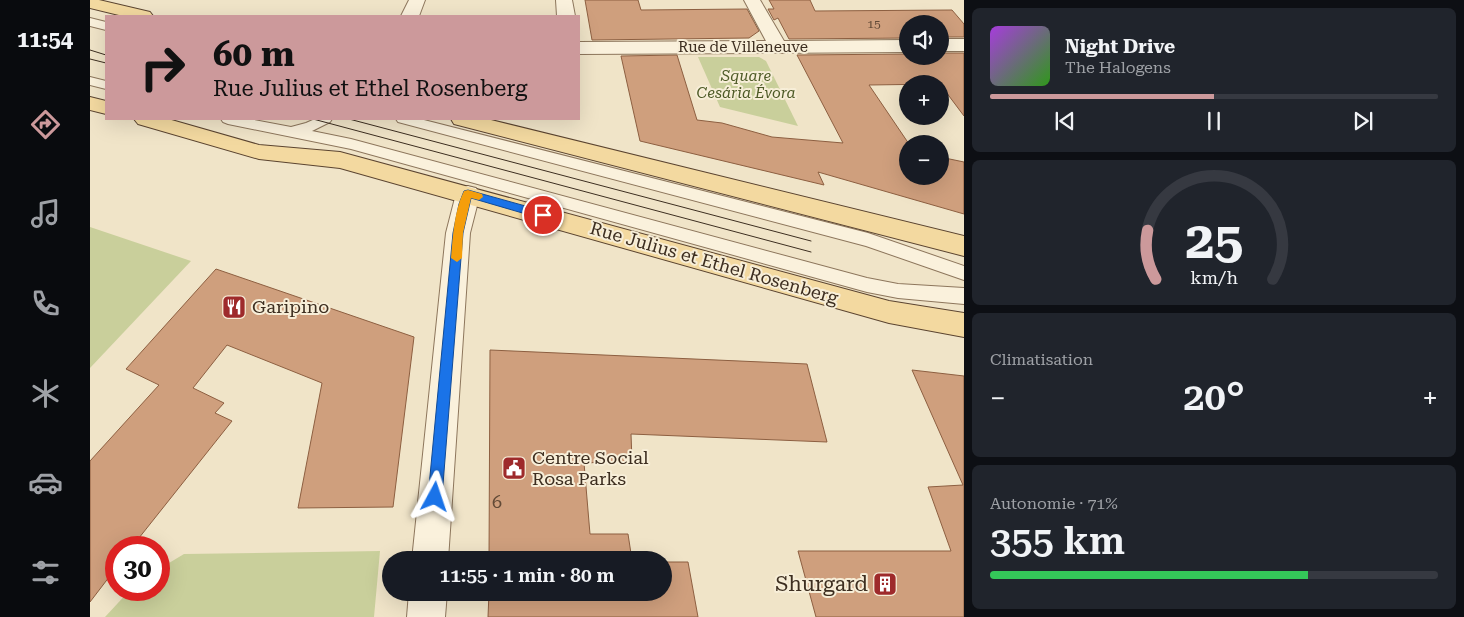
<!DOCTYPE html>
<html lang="fr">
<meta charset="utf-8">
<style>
:root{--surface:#171b24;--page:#20242c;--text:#f1f3f6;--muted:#9ea1a6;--line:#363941;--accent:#cc999b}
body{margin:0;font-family:"Roboto Serif",serif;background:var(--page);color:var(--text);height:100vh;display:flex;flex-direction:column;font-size:19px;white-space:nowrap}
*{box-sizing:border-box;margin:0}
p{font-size:16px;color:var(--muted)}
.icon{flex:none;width:28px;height:28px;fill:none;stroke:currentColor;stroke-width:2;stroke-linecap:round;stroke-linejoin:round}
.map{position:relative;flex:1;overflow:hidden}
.drawer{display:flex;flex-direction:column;gap:8px;padding:8px;background:#0d0f14;width:500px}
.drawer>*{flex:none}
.top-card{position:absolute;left:15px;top:15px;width:475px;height:105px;border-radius:0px;box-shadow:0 5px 20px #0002;background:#cc999b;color:#111;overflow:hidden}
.controls{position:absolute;left:809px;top:15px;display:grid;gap:10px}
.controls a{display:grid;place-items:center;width:50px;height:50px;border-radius:50%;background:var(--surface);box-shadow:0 5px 20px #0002;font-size:25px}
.speed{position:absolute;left:15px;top:536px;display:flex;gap:10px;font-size:25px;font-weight:700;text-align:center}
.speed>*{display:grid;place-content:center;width:65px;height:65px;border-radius:50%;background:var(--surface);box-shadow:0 5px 20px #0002;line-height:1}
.speed .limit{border:8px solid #d22;background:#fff;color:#111}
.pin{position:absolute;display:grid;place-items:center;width:42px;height:42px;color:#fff;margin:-21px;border:2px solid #fff;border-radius:50%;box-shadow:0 1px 5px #0007}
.me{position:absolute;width:55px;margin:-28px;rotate:5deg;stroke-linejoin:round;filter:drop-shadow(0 0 4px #0008)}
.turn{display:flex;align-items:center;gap:18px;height:105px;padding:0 25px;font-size:22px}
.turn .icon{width:65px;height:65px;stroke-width:2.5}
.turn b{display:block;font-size:35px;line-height:42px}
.big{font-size:38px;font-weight:600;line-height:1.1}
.drawer .card{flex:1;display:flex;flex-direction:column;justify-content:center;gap:8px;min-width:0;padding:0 18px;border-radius:8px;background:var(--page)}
.drawer .dial{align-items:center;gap:0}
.dial svg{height:130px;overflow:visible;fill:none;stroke:var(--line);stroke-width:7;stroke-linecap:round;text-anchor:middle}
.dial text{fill:var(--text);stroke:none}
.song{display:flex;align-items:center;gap:15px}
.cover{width:60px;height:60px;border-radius:8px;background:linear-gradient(135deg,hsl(280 70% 55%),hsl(110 70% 35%))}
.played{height:5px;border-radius:2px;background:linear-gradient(90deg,var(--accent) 50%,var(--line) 50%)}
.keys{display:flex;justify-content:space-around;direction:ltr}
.heat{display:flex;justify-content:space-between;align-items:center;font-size:28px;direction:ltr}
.charge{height:8px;border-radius:4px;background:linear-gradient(90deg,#34c759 71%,var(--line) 0)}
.trip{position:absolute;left:292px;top:551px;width:290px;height:50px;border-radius:25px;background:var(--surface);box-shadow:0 5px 20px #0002;font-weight:600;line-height:50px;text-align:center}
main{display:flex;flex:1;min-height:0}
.dock{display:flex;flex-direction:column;width:90px;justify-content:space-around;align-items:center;background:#090b0e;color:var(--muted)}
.dock .icon{width:35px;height:35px}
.dock .current{color:var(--accent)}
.dock b{font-size:22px;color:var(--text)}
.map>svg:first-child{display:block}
.green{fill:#c9cf9b}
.building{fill:#cf9f7d;stroke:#8d5f41}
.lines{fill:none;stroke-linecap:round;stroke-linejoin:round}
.service-casing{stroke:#8d765c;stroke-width:2}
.minor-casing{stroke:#8d765c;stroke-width:2}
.primary-casing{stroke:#5b4430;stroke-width:2}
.service{fill:#faf1dc;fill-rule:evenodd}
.minor{fill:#faf1dc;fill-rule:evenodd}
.primary{fill:#f3d9a0;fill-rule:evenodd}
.tram{stroke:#3d2e20;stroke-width:1}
.route{fill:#1a73e8;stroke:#114b97}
.slow{fill:#f59e0b}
.labels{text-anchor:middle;stroke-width:4;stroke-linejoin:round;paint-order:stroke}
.far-number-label{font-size:12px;fill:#624a37}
.far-street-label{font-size:15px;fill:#3d2e20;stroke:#f7eed8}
.far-park-label{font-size:15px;font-style:italic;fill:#4d5a26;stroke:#f7eed8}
.street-label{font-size:18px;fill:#3d2e20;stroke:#f7eed8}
.poi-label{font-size:18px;fill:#3d2e20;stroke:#f7eed8;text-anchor:start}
.near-number-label{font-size:18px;fill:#624a37}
.near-poi-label{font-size:21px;fill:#3d2e20;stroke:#f7eed8;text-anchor:end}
</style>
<main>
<nav class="dock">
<b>11:54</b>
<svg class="icon current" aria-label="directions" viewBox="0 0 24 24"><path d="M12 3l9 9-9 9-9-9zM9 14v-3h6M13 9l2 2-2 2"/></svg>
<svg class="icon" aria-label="music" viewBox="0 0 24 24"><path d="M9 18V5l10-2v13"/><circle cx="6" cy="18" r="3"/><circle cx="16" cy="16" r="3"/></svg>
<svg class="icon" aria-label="phone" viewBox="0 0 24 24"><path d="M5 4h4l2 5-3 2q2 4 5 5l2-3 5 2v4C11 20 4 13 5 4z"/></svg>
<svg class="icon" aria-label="climate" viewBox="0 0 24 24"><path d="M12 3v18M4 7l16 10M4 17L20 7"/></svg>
<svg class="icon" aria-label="car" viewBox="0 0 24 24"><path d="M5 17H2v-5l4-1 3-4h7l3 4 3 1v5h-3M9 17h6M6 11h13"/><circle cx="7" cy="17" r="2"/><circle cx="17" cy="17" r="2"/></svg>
<svg class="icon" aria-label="filters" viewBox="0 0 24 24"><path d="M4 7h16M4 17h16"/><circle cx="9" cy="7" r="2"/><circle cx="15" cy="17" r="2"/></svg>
</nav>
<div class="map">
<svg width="874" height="617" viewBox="0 0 874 617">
<rect width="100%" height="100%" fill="#f0e4c8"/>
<!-- green -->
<g class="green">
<polygon points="608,57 669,57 676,61 708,126 630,107"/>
<polygon points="0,227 101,261 0,368"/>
<polygon points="290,551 284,617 15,617 40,590 69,590 69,569 94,554"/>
</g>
<!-- building -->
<g class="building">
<polygon points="495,0 548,0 551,10 657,9 669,31 659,38 502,40"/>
<polygon points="679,0 720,0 725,11 862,10 874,24 874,37 850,37 850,24 818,24 818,38 699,39 688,18 684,20 678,9 684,9"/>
<polygon points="850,53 874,53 874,116 850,84 779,85 819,144 818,176 850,176 850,157 874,162 874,214 728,172 734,185 550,141 531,56 587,55 607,120 632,123 682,137 753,143 707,55 818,54 818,56 850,56"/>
<polygon points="126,269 324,337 303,507 208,508 232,383 137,345 103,388 134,403 125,413 142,421 41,548 26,548 26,568 0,602 0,461 69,385 36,369"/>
<polygon points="400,350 717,364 737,442 541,434 542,461 494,463 500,534 538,534 542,560 399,560"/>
<polygon points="822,370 874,376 874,617 726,617 708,551 861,551 838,487 873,485"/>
<polygon points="574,562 598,562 608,617 398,617 399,592 574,592"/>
</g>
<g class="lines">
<!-- service casing -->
<g class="service-casing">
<g id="service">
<polygon points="0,18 16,22 16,30 0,26"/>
<polygon points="0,77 16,81 16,89 0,85"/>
<polygon points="131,119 159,119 201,127 216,123 225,119 242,119 240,122 222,131 261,139 777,278 808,284 874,288 874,304 808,298 777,292 261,149 138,124 133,122"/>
<polygon points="306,119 330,119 778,233 874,266 874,280 776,246 308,122"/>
</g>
</g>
<!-- minor casing -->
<g class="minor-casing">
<g id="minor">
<polygon points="319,0 335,0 329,16 311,16"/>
<polygon points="466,0 482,0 485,16 467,16"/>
<polygon points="654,0 670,0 694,41 818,40 818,52 489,54 489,42 676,41"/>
<rect x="850" y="39" width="24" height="12"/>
<polygon points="378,186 386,188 390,194 380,233 358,560 322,560 356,233 366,194 370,188"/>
<polygon points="319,592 357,592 355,617 317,617"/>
</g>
</g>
<!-- primary casing -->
<g class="primary-casing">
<g id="primary">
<polygon points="0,0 9,0 60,12 63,16 33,16 0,8"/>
<polygon points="0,97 16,101 16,114 0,110"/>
<polygon points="44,119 78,119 169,145 250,152 799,301 874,313 874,337 799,323 250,168 169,159 48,124"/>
<polygon points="361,119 397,119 874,236 874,256 364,124"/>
</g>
</g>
<!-- service -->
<use href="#service" class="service"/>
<!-- minor -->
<use href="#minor" class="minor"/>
<!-- primary -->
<use href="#primary" class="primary"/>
<!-- tram -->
<g class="tram">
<polyline points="0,50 16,55"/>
<polyline points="0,59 16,63"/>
<polyline points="223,119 721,252"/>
<polyline points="259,119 721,241"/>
</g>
</g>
<!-- route -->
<polygon class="route" points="378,190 457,212 458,215 453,219 381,198 373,233 352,497 350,502 345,504 340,502 338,497 363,233 369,204 374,191"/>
<!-- slow -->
<path class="slow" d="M 378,190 L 392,194 L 393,197 L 389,200 L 381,198 L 373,233 L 372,258 L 367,262 L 361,258 C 363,236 364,211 374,191 Z"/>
<!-- icons -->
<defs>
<g id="restaurant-square" transform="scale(1.25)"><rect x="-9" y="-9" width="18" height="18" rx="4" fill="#9e2a2b" stroke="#f7eed8"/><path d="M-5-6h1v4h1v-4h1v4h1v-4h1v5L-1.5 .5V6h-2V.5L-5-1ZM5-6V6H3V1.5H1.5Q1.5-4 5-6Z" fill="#fff"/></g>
<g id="civic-square" transform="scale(1.25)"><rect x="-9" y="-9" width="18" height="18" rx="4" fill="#9e2a2b" stroke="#f7eed8"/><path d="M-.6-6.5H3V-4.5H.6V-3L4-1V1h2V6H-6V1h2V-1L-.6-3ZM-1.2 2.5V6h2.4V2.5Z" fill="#fff"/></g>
<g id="building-square" transform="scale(1.25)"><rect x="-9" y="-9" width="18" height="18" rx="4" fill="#9e2a2b" stroke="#f7eed8"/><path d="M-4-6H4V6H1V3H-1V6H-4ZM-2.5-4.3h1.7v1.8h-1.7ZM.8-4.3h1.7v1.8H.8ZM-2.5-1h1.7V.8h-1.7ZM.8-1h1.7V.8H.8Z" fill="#fff"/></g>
</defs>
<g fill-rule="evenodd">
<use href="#restaurant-square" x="144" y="307"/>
<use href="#civic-square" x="424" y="468"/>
<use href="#building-square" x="795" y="584"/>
</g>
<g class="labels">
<!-- far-number labels -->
<g class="far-number-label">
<text x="784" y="28">15</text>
</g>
<!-- far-street labels -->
<g class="far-street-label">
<text x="653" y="52">Rue de Villeneuve</text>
</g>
<!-- far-park labels -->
<g class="far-park-label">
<text x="656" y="81">Square<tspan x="656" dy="17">Cesária Évora</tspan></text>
</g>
<!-- street labels -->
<g class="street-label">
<text transform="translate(624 263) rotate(16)" y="6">Rue Julius et Ethel Rosenberg</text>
</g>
<!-- poi labels -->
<g class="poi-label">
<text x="162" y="313">Garipino</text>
<text x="442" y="464">Centre Social<tspan x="442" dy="21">Rosa Parks</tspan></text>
</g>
<!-- near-number labels -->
<g class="near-number-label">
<text x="407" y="508">6</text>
</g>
<!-- near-poi labels -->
<g class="near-poi-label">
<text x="778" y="591">Shurgard</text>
</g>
</g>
</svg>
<div class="controls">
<a><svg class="icon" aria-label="sound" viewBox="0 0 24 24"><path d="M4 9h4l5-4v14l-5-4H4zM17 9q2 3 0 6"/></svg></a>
<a>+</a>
<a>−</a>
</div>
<div class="speed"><div class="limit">30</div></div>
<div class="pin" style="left:453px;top:215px;background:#d93025"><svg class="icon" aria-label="arrive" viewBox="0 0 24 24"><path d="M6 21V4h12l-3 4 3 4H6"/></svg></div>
<svg class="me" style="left:345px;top:497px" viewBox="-20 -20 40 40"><path d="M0-17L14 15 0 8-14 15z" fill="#1a73e8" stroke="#fff" stroke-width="4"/></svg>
<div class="trip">11:55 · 1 min · 80 m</div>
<div class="top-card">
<div class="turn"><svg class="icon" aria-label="right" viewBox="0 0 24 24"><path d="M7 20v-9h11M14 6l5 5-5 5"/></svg><div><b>60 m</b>Rue Julius et Ethel Rosenberg</div></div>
</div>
</div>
<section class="drawer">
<div class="card">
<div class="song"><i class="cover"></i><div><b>Night Drive</b><p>The Halogens</p></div></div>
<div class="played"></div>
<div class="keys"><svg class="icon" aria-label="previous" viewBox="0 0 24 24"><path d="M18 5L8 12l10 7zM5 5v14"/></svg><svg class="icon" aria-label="pause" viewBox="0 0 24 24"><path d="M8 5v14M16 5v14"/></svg><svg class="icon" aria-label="next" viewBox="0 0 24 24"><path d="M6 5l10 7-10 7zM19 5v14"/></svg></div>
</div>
<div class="card dial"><svg viewBox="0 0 100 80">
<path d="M14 69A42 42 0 1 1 86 69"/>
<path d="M14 69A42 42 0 0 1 9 39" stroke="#cc999b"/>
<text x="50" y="56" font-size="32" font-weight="700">25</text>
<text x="50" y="72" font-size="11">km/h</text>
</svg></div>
<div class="card"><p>Climatisation</p>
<div class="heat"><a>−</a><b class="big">20°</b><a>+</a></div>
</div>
<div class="card"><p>Autonomie · 71%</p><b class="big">355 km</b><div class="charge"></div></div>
</section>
</main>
